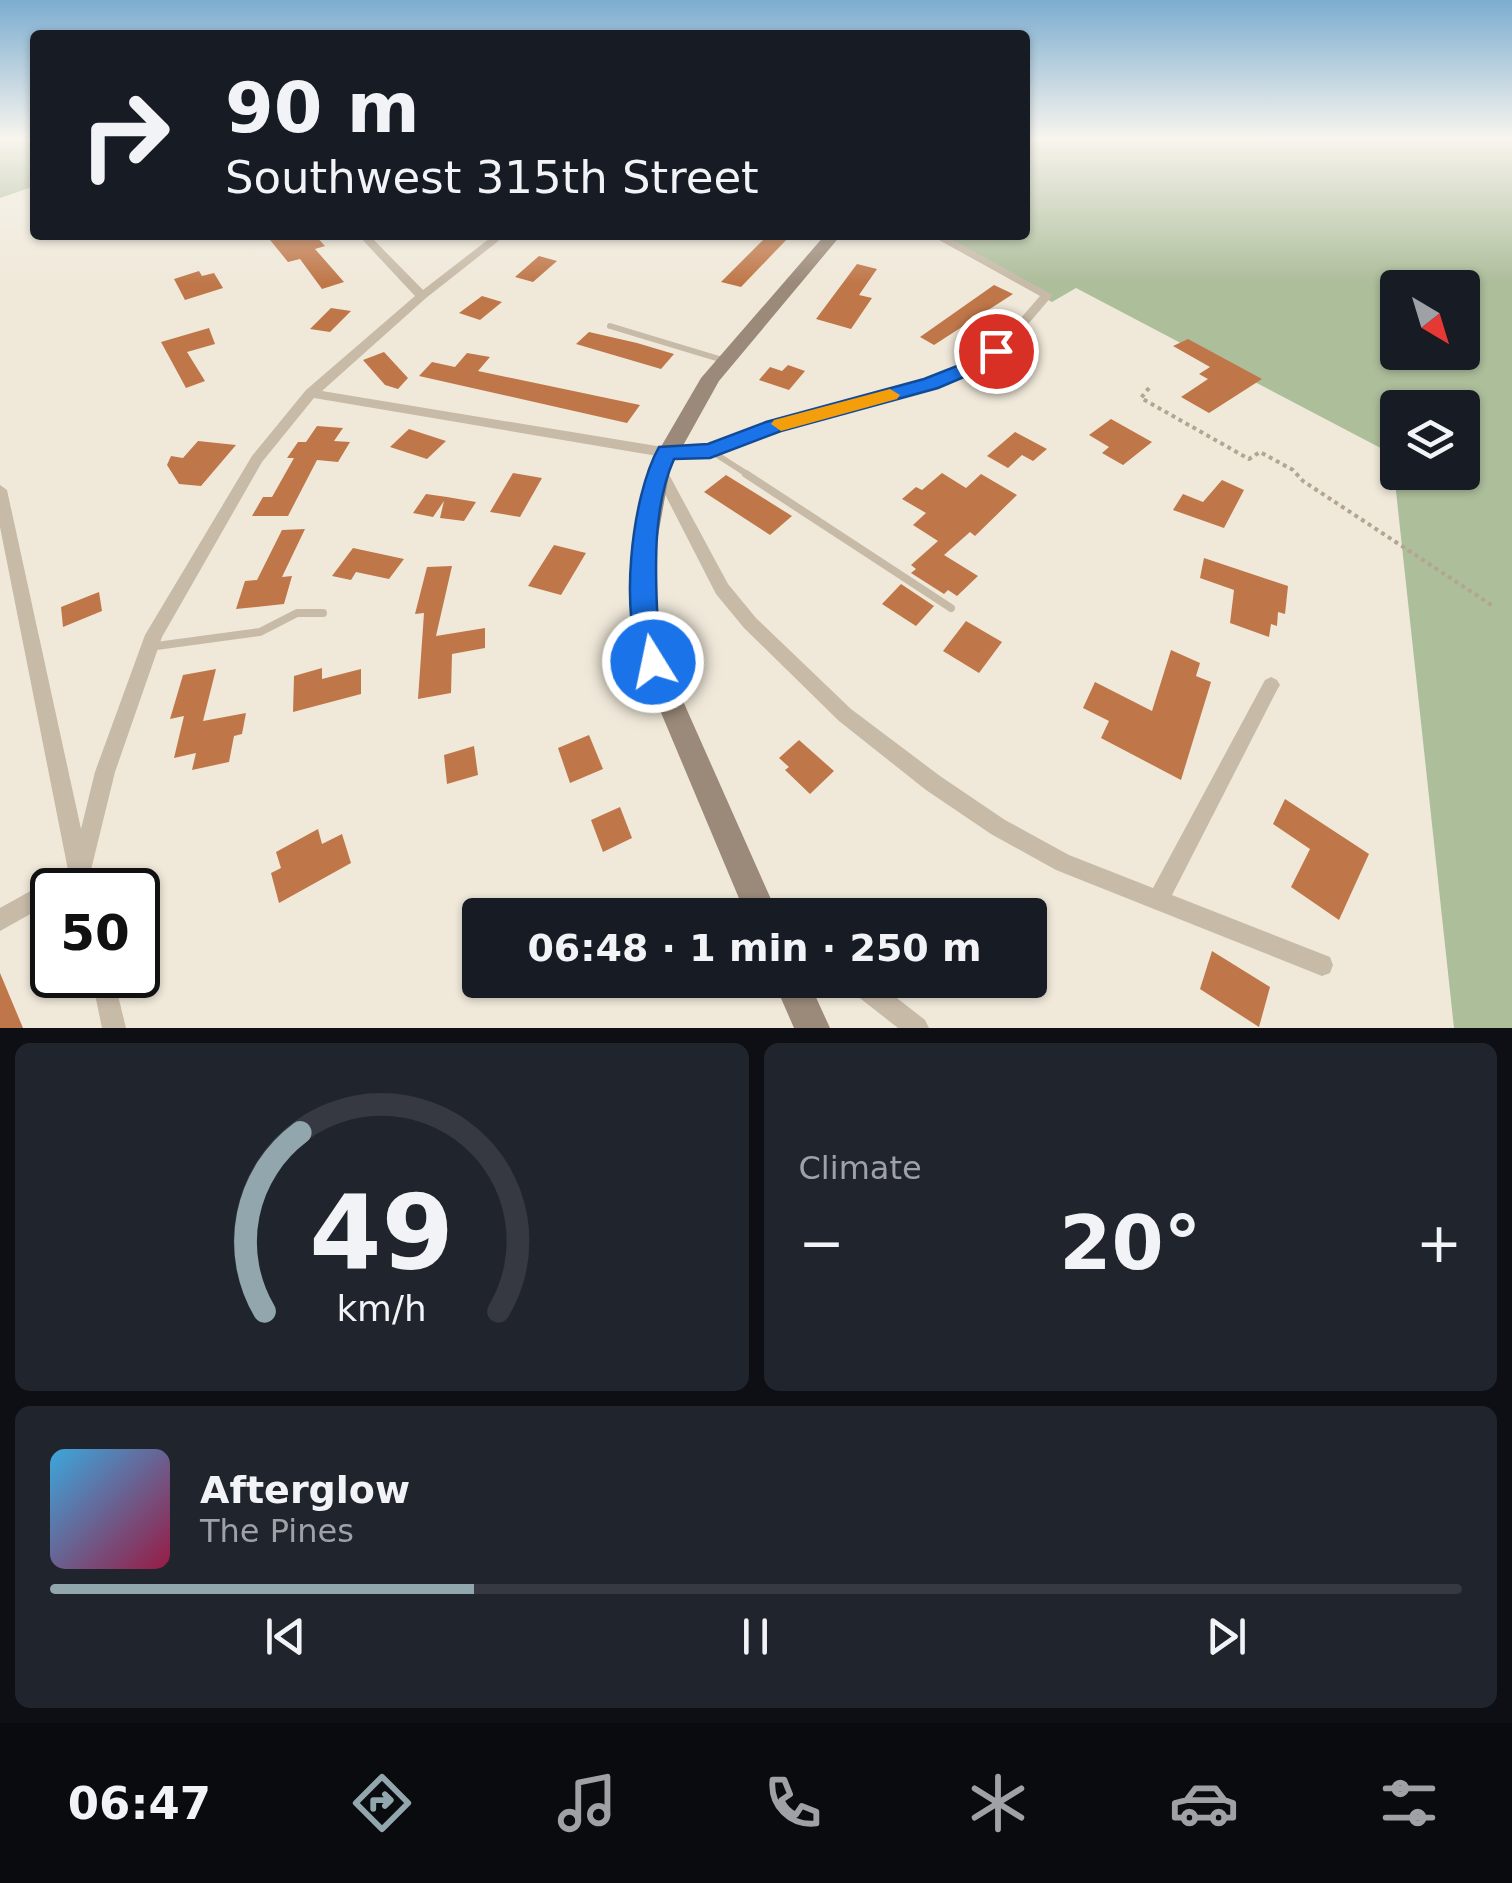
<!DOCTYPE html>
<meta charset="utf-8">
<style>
:root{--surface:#171b24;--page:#20242c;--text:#f1f3f6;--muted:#9ea1a6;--line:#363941;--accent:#92a6ad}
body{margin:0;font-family:"DejaVu Sans",sans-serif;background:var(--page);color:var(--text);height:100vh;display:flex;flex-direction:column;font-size:38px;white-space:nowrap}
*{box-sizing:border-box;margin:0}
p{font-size:32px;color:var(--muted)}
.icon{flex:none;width:55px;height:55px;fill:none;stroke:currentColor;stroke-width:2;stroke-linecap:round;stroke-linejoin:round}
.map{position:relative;height:1028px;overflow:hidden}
.details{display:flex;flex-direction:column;gap:15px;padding:15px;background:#0d0f14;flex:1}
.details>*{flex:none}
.top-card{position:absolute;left:30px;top:30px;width:1000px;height:210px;border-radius:10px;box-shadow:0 2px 8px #0004;background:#171b24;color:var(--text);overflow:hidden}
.needle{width:65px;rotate:142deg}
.tools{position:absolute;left:1380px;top:270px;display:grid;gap:20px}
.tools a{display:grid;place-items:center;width:100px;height:100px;border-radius:10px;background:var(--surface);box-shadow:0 2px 8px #0004;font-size:50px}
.speed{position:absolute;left:30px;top:868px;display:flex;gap:20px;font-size:50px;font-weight:700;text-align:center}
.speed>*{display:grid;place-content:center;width:130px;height:130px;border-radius:50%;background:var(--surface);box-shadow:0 2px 8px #0004;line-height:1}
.speed .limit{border:5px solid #111;border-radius:15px;background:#fff;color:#111}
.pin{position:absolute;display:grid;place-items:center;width:85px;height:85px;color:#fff;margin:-42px;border:5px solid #fff;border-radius:50%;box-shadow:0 2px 10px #0007}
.me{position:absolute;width:110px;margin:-55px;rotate:350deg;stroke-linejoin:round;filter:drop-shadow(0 0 8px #0008)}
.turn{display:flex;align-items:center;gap:35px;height:210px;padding:0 30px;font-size:45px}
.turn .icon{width:130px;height:130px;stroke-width:2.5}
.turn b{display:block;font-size:70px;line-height:85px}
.big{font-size:75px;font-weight:700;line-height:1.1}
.details .card{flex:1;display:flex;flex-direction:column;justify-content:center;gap:15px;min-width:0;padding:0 35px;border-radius:15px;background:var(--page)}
.details .dial{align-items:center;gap:0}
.dial svg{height:260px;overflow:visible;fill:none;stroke:var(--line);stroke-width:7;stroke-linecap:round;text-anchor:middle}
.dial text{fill:var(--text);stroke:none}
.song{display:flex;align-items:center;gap:30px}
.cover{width:120px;height:120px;border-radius:15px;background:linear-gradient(135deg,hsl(200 70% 55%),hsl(340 70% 35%))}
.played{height:10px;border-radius:5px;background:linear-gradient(90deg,var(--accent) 30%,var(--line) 30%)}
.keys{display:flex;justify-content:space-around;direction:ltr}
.heat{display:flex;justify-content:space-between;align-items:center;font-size:55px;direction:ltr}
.details .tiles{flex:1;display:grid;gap:15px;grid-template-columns:1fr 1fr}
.card:last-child{grid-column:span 2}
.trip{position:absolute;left:462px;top:898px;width:585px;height:100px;border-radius:10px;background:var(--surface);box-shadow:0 2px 8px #0004;font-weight:700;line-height:100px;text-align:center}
.dock{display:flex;height:160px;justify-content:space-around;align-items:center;background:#090b0e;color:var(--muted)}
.dock .icon{width:70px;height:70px}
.dock .on{color:var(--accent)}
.dock b{font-size:45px;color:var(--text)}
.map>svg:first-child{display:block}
.green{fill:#adbe9b;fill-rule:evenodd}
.building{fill:#bf7749}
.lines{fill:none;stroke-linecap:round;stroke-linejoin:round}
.path{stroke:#b3a591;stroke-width:4;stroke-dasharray:4 4;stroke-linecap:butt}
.lane-far1{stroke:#c7baa7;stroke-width:6}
.lane{stroke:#c7baa7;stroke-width:8}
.street{fill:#c7baa7;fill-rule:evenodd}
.secondary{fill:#9b8a79;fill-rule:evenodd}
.route{fill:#1a73e8;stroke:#114b97;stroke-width:2.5}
.slow{fill:#f59e0b}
</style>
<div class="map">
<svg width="1512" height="1028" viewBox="0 0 1512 1028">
<rect width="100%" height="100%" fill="#f0e9da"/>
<!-- green -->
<g class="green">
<polygon points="0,139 35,139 35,186 0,198"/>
<path d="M 1025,139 L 1512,139 L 1512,1028 L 1454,1028 L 1392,454 L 1076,288 L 1052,302 L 930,235 L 1025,235 ZM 1398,288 L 1462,288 L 1462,352 L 1398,352 ZM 1398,408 L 1462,408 L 1462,472 L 1398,472 Z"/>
</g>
<!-- building -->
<g class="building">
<polygon points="266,235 315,235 325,246 315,249 344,282 322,289 300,259 288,262"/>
<polygon points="768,235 791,235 741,287 721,282"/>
<polygon points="539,256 557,261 533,282 515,277"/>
<polygon points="857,264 877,269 859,295 872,298 851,329 816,319"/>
<polygon points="199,271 202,276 214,273 223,288 185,300 174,279"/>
<polygon points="994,285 1013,294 934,345 920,337"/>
<polygon points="482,296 502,302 480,320 459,313"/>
<polygon points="331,308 351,311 330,332 310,329"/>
<polygon points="209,328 215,344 187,352 205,381 186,388 161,342"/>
<polygon points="589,332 637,343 674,354 661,369 576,344"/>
<polygon points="1188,339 1262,379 1209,413 1181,397 1208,379 1199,374 1210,367 1173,346"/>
<polygon points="384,352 408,378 398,389 385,385 363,360"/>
<polygon points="467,353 490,357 478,371 640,405 627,423 419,376 432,362 455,367"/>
<polygon points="788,365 805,371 789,390 759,380 770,367 782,371"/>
<polygon points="1111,419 1152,442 1123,465 1102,453 1109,447 1089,435"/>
<polygon points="317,426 343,428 334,441 350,442 338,462 317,460 288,516 252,516 263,497 272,497 294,458 287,458 298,442 306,442"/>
<polygon points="409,429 446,441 427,459 390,447"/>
<polygon points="1015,432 1047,449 1033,461 1022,455 1008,468 987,456"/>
<polygon points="198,441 236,445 201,486 179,484 167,465 171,456 183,458"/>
<polygon points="513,473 542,478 520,517 490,512"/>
<polygon points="942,473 966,488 981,474 1017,495 975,536 970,532 944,555 978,576 957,596 948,590 944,594 911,573 916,569 911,565 938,541 913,525 926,513 902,499 916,487 922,490"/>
<polygon points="726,475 792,516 770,535 704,492"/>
<polygon points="1222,480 1244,490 1224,528 1173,510 1183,494 1203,502"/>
<polygon points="426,494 447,497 476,502 464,521 440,518 444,501 433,517 413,513"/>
<polygon points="305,529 282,577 292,576 284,604 236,609 245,581 257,580 282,530"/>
<polygon points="554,545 586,553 561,595 528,586"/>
<polygon points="353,548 404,559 389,579 356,572 351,580 332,576"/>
<polygon points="1204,558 1288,586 1285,614 1278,612 1277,626 1271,624 1269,637 1230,623 1234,590 1200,578"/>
<polygon points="452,566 436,636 485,628 485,648 452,654 451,693 418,699 424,613 415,614 427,567"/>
<polygon points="901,584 934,606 916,626 882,604"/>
<polygon points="99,592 102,611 63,627 61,607"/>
<polygon points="966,621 1002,642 979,673 943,651"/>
<polygon points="1171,650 1200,663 1196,676 1211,682 1181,780 1101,738 1109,721 1083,708 1095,682 1152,711"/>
<polygon points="322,668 322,679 361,669 361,694 293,712 294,676"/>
<polygon points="216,669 203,721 246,713 242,734 234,736 229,762 192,770 196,753 174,758 184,716 170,719 183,675"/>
<polygon points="589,735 603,769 570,783 558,748"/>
<polygon points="799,740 834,771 810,794 785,770 789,767 779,758"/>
<polygon points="474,746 478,775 447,784 444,755"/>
<polygon points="1285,799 1369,854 1339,920 1291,887 1310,849 1273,824"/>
<polygon points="620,807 632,838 603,852 591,820"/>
<polygon points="318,829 322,844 342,834 351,863 279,903 271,873 281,868 276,852"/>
<polygon points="1212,951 1270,987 1259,1027 1200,989"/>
<polygon points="0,973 23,1028 0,1028"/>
</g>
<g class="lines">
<!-- path -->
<polyline class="path" points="1149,388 1141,398 1249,459 1260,452 1293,470 1303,481 1493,606"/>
<!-- lane-far1 -->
<g class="lane-far1">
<polyline points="610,326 726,361"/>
<polyline points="711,451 750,476"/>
</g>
<!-- lane -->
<g class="lane">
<polyline points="746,474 951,608"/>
<polyline points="149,647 260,632 297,613 323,613"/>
</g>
<!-- street -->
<g class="street">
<polygon points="358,235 369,235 423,290 494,235 506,235 426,298 322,391 681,450 709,447 768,424 947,374 998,344 1040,296 931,235 944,235 1053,295 1006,350 955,380 778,430 716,454 681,460 314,398 262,462 162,637 115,772 90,874 94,890 52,890 52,902 0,931 0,908 68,870 0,527 0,485 7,490 81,829 95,772 145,635 252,456 306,390 415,296"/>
<polygon points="659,464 666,469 728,584 756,618 851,709 940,776 1005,820 1069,855 1153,888 1265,680 1271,677 1277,680 1280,685 1277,690 1172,895 1330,957 1333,965 1330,973 1322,976 1056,870 991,834 926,790 839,721 744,628 716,594 652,469"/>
<polygon points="91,975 113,975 126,1028 102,1028"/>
<polygon points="844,980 874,980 925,1020 929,1028 898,1028 847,988"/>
</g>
<!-- secondary -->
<g class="secondary">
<polygon points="825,235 841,235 719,381 670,469 656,547 657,613 667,665 778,915 746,915 641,665 633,613 632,547 648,469 701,378"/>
<polygon points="773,980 808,980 830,1028 794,1028"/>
</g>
</g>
<!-- sky -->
<linearGradient id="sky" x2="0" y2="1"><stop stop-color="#7cadd0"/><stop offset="0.49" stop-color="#f8f5ee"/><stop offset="1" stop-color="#f8f5ee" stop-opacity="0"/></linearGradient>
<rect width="1512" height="283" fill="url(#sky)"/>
<!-- route -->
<path class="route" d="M 996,345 L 1006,351 L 983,369 L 938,388 L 781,431 L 710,458 L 674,459 C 654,504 655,561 657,608 C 658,627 671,653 663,670 L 653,673 L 644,670 C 618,618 631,497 659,447 L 708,444 L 766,422 L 924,379 L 970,361 Z"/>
<!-- slow -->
<polygon class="slow" points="890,389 900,395 897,399 781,431 771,424 774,420"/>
</svg>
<div class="tools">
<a><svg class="needle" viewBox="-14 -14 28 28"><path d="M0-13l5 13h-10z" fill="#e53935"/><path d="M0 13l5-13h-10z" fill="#9ea1a6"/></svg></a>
<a><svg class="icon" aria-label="layers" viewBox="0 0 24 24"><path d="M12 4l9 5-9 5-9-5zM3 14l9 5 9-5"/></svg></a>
</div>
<div class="speed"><div class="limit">50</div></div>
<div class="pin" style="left:996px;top:351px;background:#d93025"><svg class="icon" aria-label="arrive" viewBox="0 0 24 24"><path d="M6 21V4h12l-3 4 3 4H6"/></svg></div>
<svg class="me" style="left:653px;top:662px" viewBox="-20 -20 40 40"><circle r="17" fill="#1a73e8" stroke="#fff" stroke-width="3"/><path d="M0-11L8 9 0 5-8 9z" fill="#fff"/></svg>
<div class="trip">06:48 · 1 min · 250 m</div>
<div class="top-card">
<div class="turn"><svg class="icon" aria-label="right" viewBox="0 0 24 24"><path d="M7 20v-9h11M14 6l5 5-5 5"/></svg><div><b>90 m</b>Southwest 315th Street</div></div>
</div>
</div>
<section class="details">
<div class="tiles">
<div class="card dial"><svg viewBox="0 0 100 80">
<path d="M14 69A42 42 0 1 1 86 69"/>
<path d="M14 69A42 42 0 0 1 25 14" stroke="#92a6ad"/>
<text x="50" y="56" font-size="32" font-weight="700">49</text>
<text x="50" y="72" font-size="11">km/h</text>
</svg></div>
<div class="card"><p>Climate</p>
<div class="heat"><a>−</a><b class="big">20°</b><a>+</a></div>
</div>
<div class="card">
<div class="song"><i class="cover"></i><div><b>Afterglow</b><p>The Pines</p></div></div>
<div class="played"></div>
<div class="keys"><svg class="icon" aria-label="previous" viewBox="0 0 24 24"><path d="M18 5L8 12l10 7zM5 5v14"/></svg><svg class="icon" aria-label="pause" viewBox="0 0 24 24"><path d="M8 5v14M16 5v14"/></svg><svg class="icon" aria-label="next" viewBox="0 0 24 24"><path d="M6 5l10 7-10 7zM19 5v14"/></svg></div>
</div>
</div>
</section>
<nav class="dock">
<b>06:47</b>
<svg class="icon on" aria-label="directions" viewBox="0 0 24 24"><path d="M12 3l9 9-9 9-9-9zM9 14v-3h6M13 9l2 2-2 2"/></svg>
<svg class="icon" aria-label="music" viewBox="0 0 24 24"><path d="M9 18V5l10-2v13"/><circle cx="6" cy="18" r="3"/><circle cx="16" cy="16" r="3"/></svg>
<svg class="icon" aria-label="phone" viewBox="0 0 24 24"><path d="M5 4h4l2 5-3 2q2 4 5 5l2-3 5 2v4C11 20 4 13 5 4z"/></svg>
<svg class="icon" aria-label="climate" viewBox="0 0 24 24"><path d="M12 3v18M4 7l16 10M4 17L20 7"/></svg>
<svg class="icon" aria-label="car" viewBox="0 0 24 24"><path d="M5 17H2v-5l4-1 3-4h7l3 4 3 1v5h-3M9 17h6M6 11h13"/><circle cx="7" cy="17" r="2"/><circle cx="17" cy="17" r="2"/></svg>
<svg class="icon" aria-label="filters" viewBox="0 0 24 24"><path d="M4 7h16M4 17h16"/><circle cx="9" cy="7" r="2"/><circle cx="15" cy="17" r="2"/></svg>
</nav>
